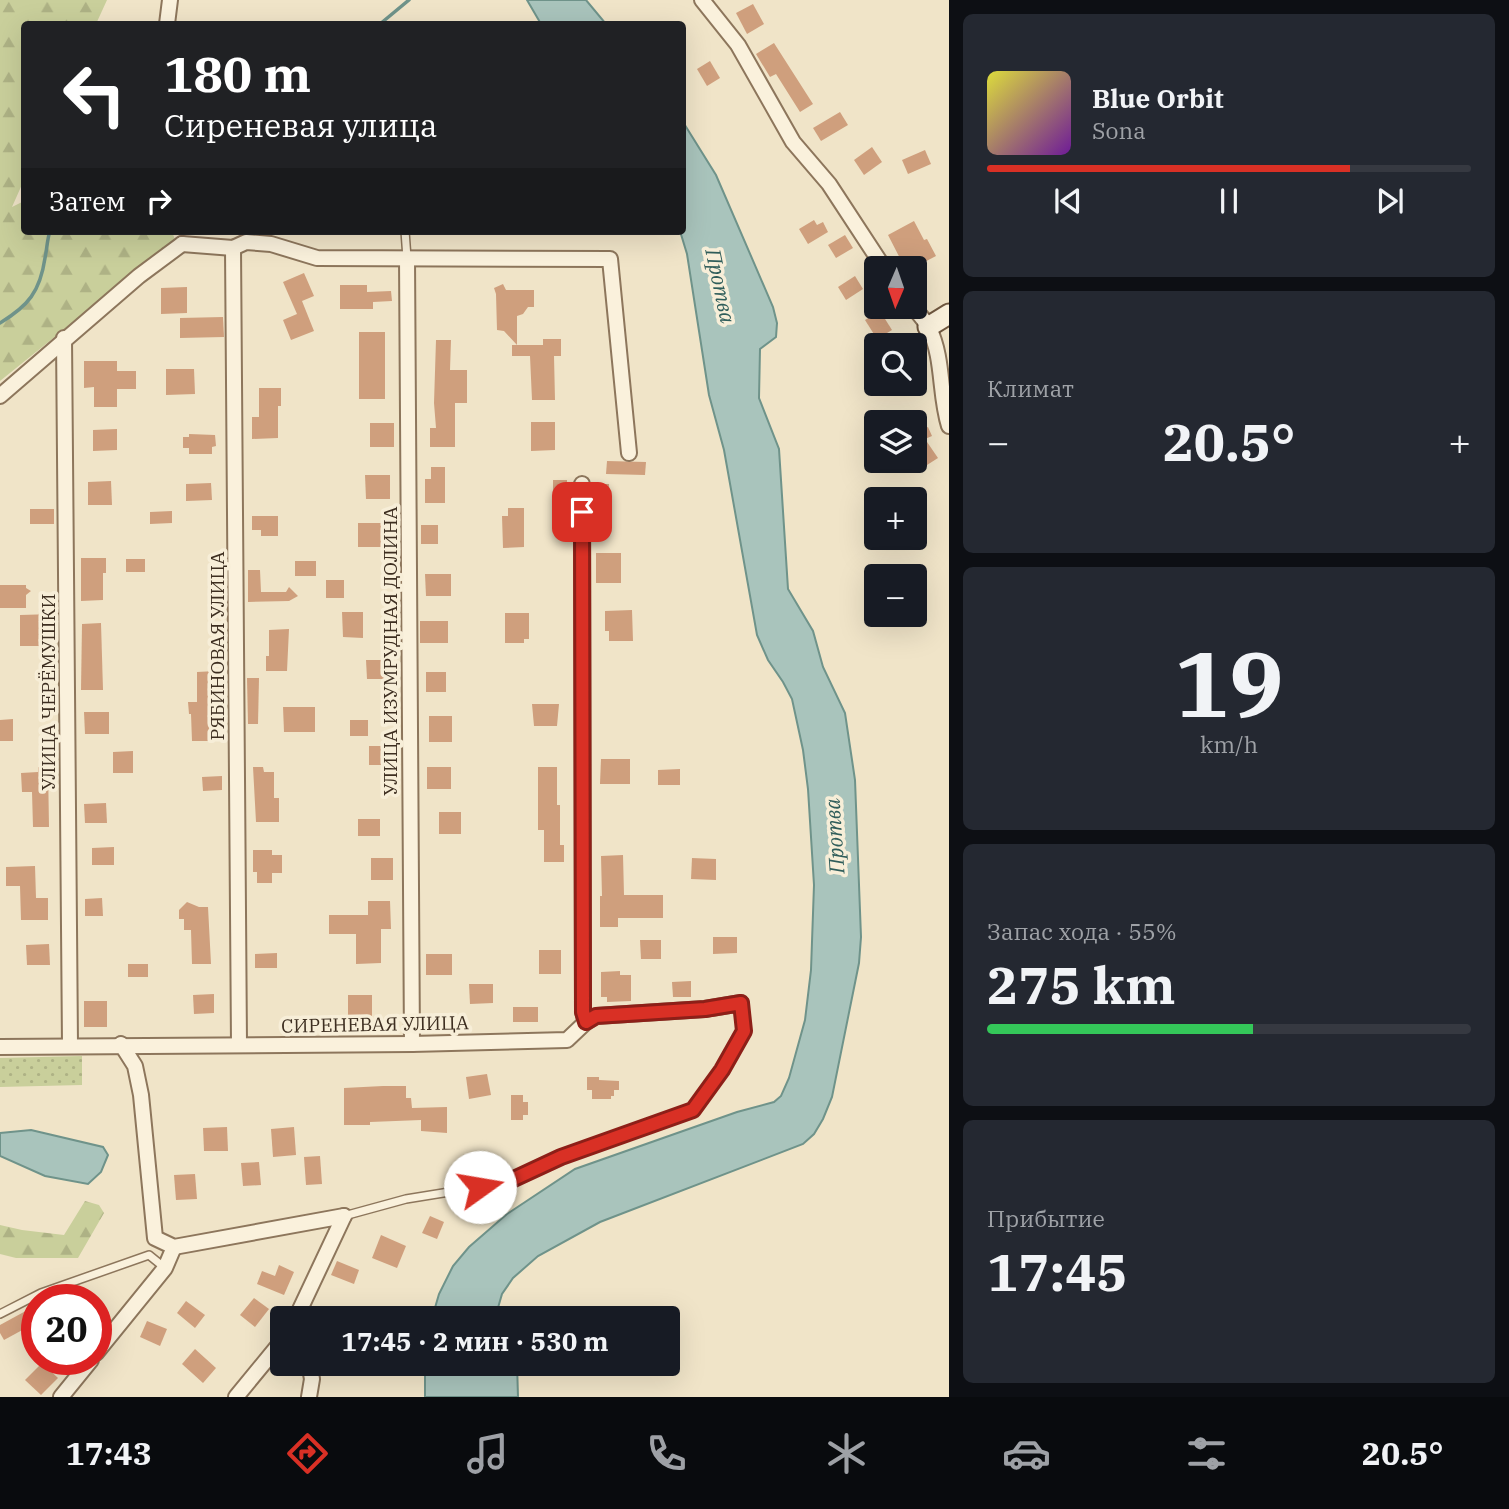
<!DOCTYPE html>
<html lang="ru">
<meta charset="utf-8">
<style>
:root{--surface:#171b24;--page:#242831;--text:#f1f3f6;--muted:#9ea1a6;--line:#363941;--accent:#d93025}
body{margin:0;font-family:"IBM Plex Serif",serif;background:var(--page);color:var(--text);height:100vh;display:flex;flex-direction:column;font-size:26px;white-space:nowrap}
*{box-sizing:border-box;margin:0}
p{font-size:23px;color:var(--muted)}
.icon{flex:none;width:38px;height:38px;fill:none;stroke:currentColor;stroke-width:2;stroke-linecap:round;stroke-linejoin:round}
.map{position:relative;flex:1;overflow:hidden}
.details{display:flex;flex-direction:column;gap:14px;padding:14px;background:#0d0f14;width:560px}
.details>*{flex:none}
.hud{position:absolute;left:21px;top:21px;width:665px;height:214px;border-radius:7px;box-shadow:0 7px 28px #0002;background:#202124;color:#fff;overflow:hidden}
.needle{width:46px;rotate:182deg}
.controls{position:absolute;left:864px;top:256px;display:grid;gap:14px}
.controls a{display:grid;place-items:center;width:63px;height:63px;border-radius:7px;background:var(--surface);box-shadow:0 7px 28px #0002;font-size:35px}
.speed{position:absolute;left:21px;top:1284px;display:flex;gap:14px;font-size:35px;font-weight:700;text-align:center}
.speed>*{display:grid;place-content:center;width:91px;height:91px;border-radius:50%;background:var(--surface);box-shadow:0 7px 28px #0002;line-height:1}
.speed .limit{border:10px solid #d22;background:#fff;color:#111}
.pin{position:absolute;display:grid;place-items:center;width:60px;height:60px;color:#fff;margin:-30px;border-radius:14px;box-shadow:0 4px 10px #0006}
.me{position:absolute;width:77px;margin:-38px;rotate:77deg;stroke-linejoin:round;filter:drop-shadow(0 0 5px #0008)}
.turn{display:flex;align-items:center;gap:24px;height:147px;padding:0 28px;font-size:32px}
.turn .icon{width:91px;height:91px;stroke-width:2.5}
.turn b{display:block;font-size:49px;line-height:60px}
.then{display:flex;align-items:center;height:66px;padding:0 28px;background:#0003;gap:14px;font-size:26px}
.big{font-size:52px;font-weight:800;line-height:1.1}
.details .tile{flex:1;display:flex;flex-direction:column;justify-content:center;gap:10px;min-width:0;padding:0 24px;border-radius:10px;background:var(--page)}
.details .dial{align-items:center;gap:0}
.dial b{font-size:91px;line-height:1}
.song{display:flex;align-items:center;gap:21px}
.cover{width:84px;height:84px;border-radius:10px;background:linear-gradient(135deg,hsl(60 70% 55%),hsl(280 70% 35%))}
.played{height:7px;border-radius:4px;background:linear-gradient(90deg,var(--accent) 75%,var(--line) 75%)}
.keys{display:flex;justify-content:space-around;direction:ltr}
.heat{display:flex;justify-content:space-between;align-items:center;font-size:38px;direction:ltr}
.charge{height:10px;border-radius:5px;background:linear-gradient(90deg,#34c759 55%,var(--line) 0)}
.trip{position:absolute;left:270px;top:1306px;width:410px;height:70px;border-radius:7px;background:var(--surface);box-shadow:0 7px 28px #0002;font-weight:800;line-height:70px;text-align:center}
.dock{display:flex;height:112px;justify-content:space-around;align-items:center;background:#090b0e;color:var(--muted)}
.dock .icon{width:49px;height:49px}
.dock .on{color:var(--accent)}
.dock b{font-size:32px;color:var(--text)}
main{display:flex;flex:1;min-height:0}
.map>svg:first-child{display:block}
.forest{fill:url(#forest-firs)}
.park{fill:url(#park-dots)}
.water{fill:#a9c4bc;stroke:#6f938a;stroke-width:2}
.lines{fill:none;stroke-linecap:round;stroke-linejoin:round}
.stream{stroke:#6f938a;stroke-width:3.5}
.building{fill:#cf9f7d}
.lane-casing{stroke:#8d765c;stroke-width:10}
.street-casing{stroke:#8d765c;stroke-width:18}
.secondary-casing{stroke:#6f573f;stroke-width:23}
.lane{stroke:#faf1dc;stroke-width:7}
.street{stroke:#faf1dc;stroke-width:14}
.secondary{stroke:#faf1dc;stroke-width:19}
.route-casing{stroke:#8d1f18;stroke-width:18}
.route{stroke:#d93025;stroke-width:12}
.labels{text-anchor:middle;stroke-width:7;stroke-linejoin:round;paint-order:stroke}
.street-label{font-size:19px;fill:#3d2e20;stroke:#f7eed8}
.water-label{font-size:21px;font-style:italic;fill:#2f5d5a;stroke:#f7eed8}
</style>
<main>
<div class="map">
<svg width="949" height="1397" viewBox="0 0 949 1397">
<defs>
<pattern id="forest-firs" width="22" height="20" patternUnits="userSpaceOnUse" patternTransform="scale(1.75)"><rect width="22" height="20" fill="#c9cf9b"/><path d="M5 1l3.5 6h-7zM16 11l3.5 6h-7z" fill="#aeb285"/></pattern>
<pattern id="park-dots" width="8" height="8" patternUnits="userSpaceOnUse" patternTransform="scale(1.75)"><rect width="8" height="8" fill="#c9cf9b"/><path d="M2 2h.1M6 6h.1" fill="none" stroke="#aeb285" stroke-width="1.8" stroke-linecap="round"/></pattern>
</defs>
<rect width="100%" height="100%" fill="#f0e4c8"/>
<!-- forest -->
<g class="forest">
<polygon points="0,0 107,0 96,24 24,24 24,180 12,207 24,201 24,231 172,231 175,240 0,381"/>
<polygon points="85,1201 99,1205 104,1213 78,1258 16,1258 0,1254 0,1225 22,1230 64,1235"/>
</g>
<!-- park -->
<polygon class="park" points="82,1056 82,1085 0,1087 0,1058"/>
<!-- water -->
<g class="water">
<polygon points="527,0 586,0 606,24 541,24"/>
<polygon points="683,122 716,175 773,307 777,323 776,337 760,349 759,398 779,449 788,589 813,631 823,667 845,713 855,780 861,937 859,963 832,1097 823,1119 814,1134 803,1144 600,1222 538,1256 513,1278 502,1294 495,1318 432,1318 439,1294 453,1266 469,1247 507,1214 575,1169 737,1112 774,1102 781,1096 789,1078 805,1020 811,970 814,885 808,789 803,750 792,699 783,682 768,660 757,635 724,450 709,395 687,254 680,231 682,231"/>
<polygon points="31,1130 103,1147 108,1155 101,1172 88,1184 45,1176 0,1156 0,1133"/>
<polygon points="425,1363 517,1363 518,1397 425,1397"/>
</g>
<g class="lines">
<!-- stream -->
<g class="stream">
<polyline points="380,24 409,0"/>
<path d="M 0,323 C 28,306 40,292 45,258 C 47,249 47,240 50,231"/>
</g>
</g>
<!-- building -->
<g class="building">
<polygon points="753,4 764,24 747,34 736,13"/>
<polygon points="774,43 813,104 800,112 776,74 770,77 756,54"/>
<polygon points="710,61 720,78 707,86 697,69"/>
<polygon points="840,112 848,125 821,141 813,128"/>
<polygon points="872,147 882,162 864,175 854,160"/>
<polygon points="925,150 931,164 908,174 902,160"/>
<polygon points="814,220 817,225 823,222 828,232 808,244 799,229"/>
<polygon points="914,221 924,240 927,239 936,256 913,268 905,268 888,235"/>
<polygon points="845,235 853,248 836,258 828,245"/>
<polygon points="304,273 314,296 302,301 314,331 291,340 283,320 297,314 283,282"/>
<polygon points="855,276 863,289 846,300 838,287"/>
<polygon points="503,284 506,290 534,290 534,307 528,307 523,314 517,316 517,345 543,345 543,339 561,339 561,356 554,356 555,400 532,400 530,356 512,356 512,345 517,345 504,331 497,330 496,294 494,288"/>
<polygon points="340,285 367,285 367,292 391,291 392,301 373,302 373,309 340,309"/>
<polygon points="187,287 187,313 161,314 161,288"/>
<polygon points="880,311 892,330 877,339 865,320"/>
<polygon points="223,317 224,337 180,338 180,318"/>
<rect x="359" y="332" width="26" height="67"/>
<polygon points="436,340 451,340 450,370 467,370 467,403 455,403 455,447 430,447 430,428 436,428 434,403"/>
<polygon points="84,361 117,361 117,371 136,371 136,389 117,389 117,407 94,407 94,387 84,388"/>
<polygon points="166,369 194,369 195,394 166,395"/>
<polygon points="259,388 281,388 281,406 278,406 278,438 252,439 252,417 259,417"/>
<polygon points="531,422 555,422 555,450 531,451"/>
<rect x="370" y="423" width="24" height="24"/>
<polygon points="915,424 920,430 928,427 932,436 925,439 938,458 927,465 922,456 917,443 915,444"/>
<polygon points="117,429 117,450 93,451 93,430"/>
<polygon points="189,434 215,435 216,446 212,447 212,454 189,454 189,448 183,448 183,437 189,437"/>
<polygon points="607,461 646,462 645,475 606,474"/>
<polygon points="431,467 445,467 445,503 425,503 425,479 431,479"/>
<polygon points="365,475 390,475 390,499 366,499"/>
<rect x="553" y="480" width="14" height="19"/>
<polygon points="111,481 112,505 88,505 88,482"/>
<polygon points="211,483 212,500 186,501 186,484"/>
<polygon points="593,484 609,484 611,529 594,530"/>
<polygon points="508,508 524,508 524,547 503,548 502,516 508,516"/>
<rect x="30" y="509" width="24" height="15"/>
<polygon points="172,511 172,523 150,524 150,512"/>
<polygon points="252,516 278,516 278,536 261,536 261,530 252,530"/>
<rect x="358" y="523" width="24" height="24"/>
<rect x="421" y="525" width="17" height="19"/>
<rect x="596" y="553" width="25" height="30"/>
<polygon points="81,558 106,558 106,573 103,573 103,600 81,601"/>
<rect x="126" y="559" width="19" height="13"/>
<rect x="295" y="561" width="21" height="15"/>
<polygon points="248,570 260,570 261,592 286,592 289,587 298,596 289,601 248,602"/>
<polygon points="425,574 451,574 451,596 426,596"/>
<rect x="326" y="580" width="18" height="18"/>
<polygon points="0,585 26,585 26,588 31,591 26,595 26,608 0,608"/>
<polygon points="632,610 633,641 609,641 609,631 605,631 605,611"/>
<polygon points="342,612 363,612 363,638 343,637"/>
<polygon points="505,613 529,613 529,639 524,639 524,643 505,643"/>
<polygon points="54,614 54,646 20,646 20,615"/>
<rect x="420" y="621" width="28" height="22"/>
<polygon points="101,623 103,690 81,690 82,624"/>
<polygon points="289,629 287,671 266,671 266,656 269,656 269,630"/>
<polygon points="366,660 388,660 388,679 367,679"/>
<polygon points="216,671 216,692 213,692 213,726 218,726 219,741 192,741 191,714 189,714 188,702 197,702 197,672"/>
<rect x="426" y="672" width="20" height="20"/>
<polygon points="247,678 259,678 258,724 248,724"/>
<polygon points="532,704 559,704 557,726 534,726"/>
<polygon points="283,707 315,707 315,732 284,732"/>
<polygon points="84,712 109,712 109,734 85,734"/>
<rect x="429" y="716" width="23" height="26"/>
<polygon points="13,719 13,741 0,741 0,720"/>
<rect x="350" y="720" width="18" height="16"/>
<rect x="369" y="746" width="24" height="19"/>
<polygon points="133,751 133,773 113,773 113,752"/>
<polygon points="601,759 630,759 630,784 600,784"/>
<polygon points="38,767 48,767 49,827 33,827 32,792 22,792 21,773 38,772"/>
<polygon points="253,767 263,767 264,772 274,772 274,798 279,798 279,822 256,822"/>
<rect x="427" y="767" width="24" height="22"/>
<polygon points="538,767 557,767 557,805 560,805 560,845 564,845 564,862 544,862 544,830 538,830"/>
<polygon points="680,769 680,785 658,785 658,770"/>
<polygon points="222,776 222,790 203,791 202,777"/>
<polygon points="106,803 107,823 85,823 84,804"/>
<rect x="439" y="812" width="22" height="22"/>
<rect x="358" y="819" width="22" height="17"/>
<polygon points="114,847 114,865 92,865 92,848"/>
<polygon points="253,850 272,850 272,855 282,855 282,873 272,873 272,883 257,883 257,872 253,872"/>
<polygon points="623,855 624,895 663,895 663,918 618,918 618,927 600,927 600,896 602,896 601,856"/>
<rect x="371" y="858" width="22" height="22"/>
<polygon points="692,858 716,859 716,880 691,879"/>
<polygon points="35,866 36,898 48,898 48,920 21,920 20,886 6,886 6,867"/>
<polygon points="102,898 103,916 85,916 85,899"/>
<polygon points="368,901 390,901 391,929 381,929 381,963 356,964 356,934 329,934 329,915 368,915"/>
<polygon points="187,902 199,907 208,907 211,964 192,964 191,930 184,930 184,919 179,919 179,910"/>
<polygon points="713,937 737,937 737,953 713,954"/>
<polygon points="640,940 661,940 661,959 641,959"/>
<polygon points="49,944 50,965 27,965 26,945"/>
<rect x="539" y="950" width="22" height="24"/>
<polygon points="277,953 277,968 255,968 255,954"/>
<rect x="426" y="954" width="26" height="21"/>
<rect x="128" y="964" width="20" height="13"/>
<polygon points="620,971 620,975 631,975 631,1001 607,1002 607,997 601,997 601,972"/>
<polygon points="691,981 691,997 673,997 672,982"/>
<polygon points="469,984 493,984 493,1003 470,1004"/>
<polygon points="214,994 214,1013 194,1014 193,995"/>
<rect x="348" y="995" width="24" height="25"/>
<rect x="84" y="1001" width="23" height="26"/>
<rect x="513" y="1007" width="25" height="15"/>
<polygon points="487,1074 491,1095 469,1099 466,1077"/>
<polygon points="587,1077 599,1077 599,1080 619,1081 619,1090 614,1090 614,1096 611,1096 611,1099 592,1099 592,1090 587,1090"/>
<polygon points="383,1086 406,1086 406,1098 411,1098 412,1108 447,1107 447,1133 421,1131 421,1120 370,1122 370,1125 344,1125 344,1088"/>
<polygon points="511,1095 523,1095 523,1102 528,1102 528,1115 523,1115 523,1120 511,1120"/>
<polygon points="227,1127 228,1151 204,1151 203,1128"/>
<polygon points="294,1127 296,1155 273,1157 271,1129"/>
<polygon points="320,1156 322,1184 306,1185 304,1157"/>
<polygon points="259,1162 261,1185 243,1186 241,1163"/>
<polygon points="195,1174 197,1199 176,1200 174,1175"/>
<polygon points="430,1216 444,1222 437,1239 422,1233"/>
<polygon points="381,1235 406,1246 397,1268 372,1258"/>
<polygon points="337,1261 359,1270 354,1284 331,1275"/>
<polygon points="279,1265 294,1272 284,1295 257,1284 262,1271 275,1276"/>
<polygon points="254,1298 269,1309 255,1327 240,1315"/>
<polygon points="186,1301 205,1315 195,1328 177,1313"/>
<polygon points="33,1307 37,1314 37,1322 4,1340 0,1333 0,1325"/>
<polygon points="147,1321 167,1329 160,1346 140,1337"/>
<polygon points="195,1349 216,1368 203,1383 182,1364"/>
<polygon points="42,1363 58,1378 41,1395 25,1380"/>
</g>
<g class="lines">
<!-- lane casing -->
<g class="lane-casing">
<g id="lane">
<polyline points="405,231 407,258"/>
<polyline points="344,1216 406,1199 505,1183 561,1157 693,1110 722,1070 744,1031 741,1003"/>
<polyline points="0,1314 41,1293 149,1255 165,1268"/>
</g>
</g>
<!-- street casing -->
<g class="street-casing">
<g id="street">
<polyline points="702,0 738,45 793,142 829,184 884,268"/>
<polyline points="167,24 170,0"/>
<polyline points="182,244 233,248 246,242 271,244 317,258 610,259 629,453"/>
<polyline points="233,248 239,1044"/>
<polyline points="407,258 412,1044"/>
<path d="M 912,306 C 918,313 925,320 929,328 C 944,359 939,394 949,426"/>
<polyline points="64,338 70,1045"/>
<polyline points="0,396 139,276 182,244"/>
<polyline points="582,484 583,1012 586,1022"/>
<polyline points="121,1044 135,1066 141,1095 155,1238 174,1247 344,1216"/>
<polyline points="0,1047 412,1044 567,1040 586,1022 596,1016 705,1009 741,1003"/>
<polyline points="296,1318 344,1216"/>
<polyline points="96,1353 165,1268 174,1247"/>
<polyline points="309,1363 312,1379 309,1397"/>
<polyline points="61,1397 91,1360"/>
<polyline points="236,1397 282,1341"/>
</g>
</g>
<!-- secondary casing -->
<g class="secondary-casing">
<polyline id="secondary" points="928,327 949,314"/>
</g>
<!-- lane -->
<use href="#lane" class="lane"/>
<!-- street -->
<use href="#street" class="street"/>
<!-- secondary -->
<use href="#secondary" class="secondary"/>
</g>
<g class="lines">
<!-- route casing -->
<g class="route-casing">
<polyline id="route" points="480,1187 505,1183 561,1157 693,1110 722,1070 744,1031 741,1003 705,1009 596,1016 586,1022 583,1012 582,512"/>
</g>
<!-- route -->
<use href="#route" class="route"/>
</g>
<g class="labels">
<!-- street labels -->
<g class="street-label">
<text transform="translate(217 646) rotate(-90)" y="7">РЯБИНОВАЯ УЛИЦА</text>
<text transform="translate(390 651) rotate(-90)" y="7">УЛИЦА ИЗУМРУДНАЯ ДОЛИНА</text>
<text transform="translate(48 692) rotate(-90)" y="7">УЛИЦА ЧЕРЁМУШКИ</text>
<text transform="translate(375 1024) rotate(-1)" y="7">СИРЕНЕВАЯ УЛИЦА</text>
</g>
<!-- water labels -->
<g class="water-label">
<text transform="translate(720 286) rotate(78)" y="7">Протва</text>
<text transform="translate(835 836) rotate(-94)" y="7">Протва</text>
</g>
</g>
</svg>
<div class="controls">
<a><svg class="needle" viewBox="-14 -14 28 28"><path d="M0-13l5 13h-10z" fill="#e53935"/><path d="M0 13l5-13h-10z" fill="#9ea1a6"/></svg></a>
<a><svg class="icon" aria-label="search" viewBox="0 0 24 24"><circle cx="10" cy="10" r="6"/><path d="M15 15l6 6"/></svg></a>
<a><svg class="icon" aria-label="layers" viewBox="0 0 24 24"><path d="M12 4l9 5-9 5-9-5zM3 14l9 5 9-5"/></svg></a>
<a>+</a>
<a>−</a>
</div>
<div class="speed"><div class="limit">20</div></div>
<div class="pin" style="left:582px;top:512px;background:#d93025"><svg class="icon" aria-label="arrive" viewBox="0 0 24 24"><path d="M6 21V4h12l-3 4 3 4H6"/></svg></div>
<svg class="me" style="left:480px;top:1187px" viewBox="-20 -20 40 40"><circle r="19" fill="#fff"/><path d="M0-13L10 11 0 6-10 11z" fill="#d93025"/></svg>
<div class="trip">17:45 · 2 мин · 530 m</div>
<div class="hud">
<div class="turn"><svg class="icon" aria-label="left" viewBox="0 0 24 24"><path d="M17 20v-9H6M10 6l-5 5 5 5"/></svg><div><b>180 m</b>Сиреневая улица</div></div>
<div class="then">Затем<svg class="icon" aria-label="right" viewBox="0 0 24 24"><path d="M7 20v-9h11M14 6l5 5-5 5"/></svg></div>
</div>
</div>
<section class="details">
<div class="tile">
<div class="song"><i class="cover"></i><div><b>Blue Orbit</b><p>Sona</p></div></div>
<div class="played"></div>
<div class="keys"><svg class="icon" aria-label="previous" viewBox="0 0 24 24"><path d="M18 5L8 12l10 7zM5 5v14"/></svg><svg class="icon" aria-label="pause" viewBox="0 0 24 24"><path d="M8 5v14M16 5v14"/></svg><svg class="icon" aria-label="next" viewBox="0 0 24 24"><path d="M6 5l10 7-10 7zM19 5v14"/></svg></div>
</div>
<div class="tile"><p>Климат</p>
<div class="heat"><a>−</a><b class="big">20.5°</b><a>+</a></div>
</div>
<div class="tile dial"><b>19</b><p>km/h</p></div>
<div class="tile"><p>Запас хода · 55%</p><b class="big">275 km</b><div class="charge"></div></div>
<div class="tile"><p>Прибытие</p><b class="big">17:45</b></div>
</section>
</main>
<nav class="dock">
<b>17:43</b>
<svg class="icon on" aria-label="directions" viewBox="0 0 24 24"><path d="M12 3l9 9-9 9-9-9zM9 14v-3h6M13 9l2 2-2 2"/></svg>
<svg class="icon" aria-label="music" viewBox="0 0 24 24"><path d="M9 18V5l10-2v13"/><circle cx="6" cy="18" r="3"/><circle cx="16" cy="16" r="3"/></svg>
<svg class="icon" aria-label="phone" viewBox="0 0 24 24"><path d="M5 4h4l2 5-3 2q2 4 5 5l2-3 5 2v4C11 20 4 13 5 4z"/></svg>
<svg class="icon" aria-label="climate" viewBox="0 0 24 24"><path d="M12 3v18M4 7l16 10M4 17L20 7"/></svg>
<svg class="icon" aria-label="car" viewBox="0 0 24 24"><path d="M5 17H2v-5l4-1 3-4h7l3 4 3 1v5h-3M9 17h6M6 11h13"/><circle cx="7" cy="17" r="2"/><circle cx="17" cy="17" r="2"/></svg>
<svg class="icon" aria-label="filters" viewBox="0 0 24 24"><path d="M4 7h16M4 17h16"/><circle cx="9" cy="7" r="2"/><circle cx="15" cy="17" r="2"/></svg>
<b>20.5°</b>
</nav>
